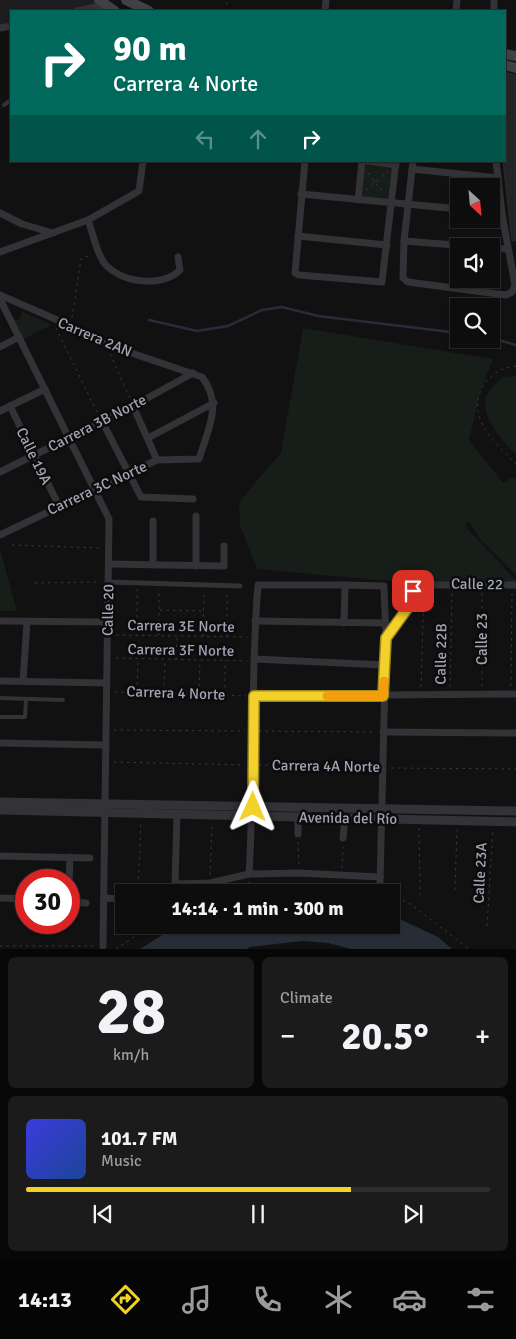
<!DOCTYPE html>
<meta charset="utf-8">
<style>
:root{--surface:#0d0d0e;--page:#1b1b1c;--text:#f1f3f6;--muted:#9a9c9e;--line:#2d2d2e;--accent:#f1d12a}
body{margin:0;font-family:Signika,sans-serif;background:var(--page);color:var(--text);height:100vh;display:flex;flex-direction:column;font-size:19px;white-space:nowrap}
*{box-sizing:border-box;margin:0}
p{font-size:16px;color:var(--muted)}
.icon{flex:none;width:28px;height:28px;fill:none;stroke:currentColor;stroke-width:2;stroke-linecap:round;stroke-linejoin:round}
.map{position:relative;height:949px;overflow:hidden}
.drawer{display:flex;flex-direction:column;gap:8px;padding:8px;background:#070708;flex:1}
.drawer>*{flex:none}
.banner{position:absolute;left:10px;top:10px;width:496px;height:152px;border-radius:0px;box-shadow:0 1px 4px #0004,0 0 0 1px var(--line);background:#00695c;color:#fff;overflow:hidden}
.needle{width:32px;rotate:154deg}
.fabs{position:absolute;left:450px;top:178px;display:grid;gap:10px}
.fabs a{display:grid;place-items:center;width:50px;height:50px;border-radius:0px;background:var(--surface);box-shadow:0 1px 4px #0004,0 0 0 1px var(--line);font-size:25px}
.speed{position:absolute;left:15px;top:869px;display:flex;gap:10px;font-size:25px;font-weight:700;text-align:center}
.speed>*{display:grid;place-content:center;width:65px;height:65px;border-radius:50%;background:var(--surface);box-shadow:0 1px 4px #0004,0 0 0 1px var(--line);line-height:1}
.speed .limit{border:8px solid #d22;background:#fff;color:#111}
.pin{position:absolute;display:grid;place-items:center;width:42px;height:42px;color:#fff;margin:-21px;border-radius:10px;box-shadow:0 2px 8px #0006}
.me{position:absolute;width:55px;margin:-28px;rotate:1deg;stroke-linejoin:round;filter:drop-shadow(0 0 4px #0008)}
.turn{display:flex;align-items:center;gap:18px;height:105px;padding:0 20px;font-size:22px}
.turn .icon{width:65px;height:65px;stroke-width:2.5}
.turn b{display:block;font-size:35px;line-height:42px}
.lanes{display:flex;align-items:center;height:48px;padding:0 20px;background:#0003;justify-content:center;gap:25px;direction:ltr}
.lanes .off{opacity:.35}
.big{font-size:38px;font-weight:800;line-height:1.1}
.drawer .widget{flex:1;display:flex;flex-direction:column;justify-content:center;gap:8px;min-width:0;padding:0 18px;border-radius:8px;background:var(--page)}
.drawer .dial{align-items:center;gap:0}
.dial b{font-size:65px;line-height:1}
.song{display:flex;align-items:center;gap:15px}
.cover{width:60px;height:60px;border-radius:8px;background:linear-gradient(135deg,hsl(240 70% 55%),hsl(220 70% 35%))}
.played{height:5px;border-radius:2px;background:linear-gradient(90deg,var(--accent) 70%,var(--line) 70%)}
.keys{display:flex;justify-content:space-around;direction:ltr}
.heat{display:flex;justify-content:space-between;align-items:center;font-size:28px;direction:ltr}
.drawer .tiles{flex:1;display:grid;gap:8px;grid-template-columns:1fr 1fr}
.widget:last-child{grid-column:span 2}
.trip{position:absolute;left:115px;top:884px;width:285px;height:50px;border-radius:0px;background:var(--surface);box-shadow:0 1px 4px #0004,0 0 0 1px var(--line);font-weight:800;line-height:50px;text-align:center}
.dock{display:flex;height:80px;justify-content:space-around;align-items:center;background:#050506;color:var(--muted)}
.dock .icon{width:35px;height:35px}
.dock .current{color:var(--accent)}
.dock b{font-size:22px;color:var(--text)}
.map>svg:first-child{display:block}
.built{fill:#1d1d1f}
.green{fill:#171d19}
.water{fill:#272d36}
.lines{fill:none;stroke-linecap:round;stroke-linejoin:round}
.stream{stroke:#272d36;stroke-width:2.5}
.building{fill:#242426;stroke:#2b2b2e}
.path{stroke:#38383e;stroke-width:1;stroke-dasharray:2.5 4;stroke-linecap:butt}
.service{stroke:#323237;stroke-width:4}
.pedestrian{stroke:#323237;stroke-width:5}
.minor{stroke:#323237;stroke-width:7}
.tertiary{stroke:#323237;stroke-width:9}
.secondary{stroke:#404047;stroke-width:10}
.route-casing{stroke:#9d881b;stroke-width:12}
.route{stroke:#f1d12a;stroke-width:9}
.slow{stroke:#f59e0b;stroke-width:9}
.labels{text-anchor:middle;stroke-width:5;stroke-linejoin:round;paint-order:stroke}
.street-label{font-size:15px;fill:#a2a4b3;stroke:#0c0c0d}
</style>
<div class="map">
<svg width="516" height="949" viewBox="0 0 516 949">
<rect width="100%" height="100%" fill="#111112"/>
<!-- built -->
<polygon class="built" points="0,0 99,0 105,5 77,11 11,11 11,26 0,28"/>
<!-- green -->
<g class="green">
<polygon points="362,163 392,167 387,200 358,197"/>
<polygon points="21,311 52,325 23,339 13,319 17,320 21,318"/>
<polygon points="303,328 493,359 481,389 469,440 503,483 513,477 516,479 516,575 479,538 469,521 465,526 516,580 516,585 389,581 257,569 240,525 239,502 281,453"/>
<path d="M 516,376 L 516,454 C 503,443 485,421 485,403 C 485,392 496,384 503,377 Z"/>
<polygon points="0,549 17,611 0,611"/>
</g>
<!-- water -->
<polygon class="water" points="391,915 438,937 452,949 351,949 328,943 302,941 250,947 247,949 140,949 164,934 183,925 391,925"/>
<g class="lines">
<!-- stream -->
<g class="stream">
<polyline points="149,320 197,331 228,326 262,310 282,307 318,316 459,333"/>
<polyline points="491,338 516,345"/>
</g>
</g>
<!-- building -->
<polygon class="building" points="505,72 516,75 516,240 512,241 511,234 503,161 505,161"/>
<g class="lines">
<!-- path -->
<g class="path">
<polyline points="226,11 227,0"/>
<polyline points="368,173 374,181"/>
<polygon points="375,180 377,182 375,184 373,182"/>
<polyline points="377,181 388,171"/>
<polyline points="376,184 381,189 380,193"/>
<polyline points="366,190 374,184"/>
<polyline points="72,318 81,259 91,255"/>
<polyline points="56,328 98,414"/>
<polyline points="110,354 130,398"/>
<path d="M 516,366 C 504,367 493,373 486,382 C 462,414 494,442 516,464"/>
<polyline points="12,545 101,548"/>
<polyline points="35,583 100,582"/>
<polyline points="137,589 137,635"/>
<polyline points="482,593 482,686"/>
<polyline points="160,610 204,611"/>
<polyline points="116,635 247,637"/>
<polyline points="159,635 159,589"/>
<polyline points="203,636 204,592"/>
<polyline points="227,636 227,592"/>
<polyline points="116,658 247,661"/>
<polyline points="176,660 177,637"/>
<polyline points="511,686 512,593"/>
<polyline points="421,687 424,593"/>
<polyline points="450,687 452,593"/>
<polyline points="137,691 138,660"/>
<polyline points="115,692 246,696"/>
<polyline points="164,692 165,661"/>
<polyline points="199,693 200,660"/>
<polyline points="225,694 225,661"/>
<polyline points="114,730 245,731"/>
<polyline points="259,731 375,732"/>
<polyline points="114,762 245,765"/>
<polyline points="259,765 375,767"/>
<polyline points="391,768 516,769"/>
<polyline points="419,828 420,895"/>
<polyline points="298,842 299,866"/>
<polyline points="342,868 343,847"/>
<polyline points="210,875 212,824"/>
<polyline points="354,884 375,889"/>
<polyline points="455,890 457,829"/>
<polyline points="138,892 141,821"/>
<polyline points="223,892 251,882"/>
<polyline points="391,895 409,903 469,949"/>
<polyline points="487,926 493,829"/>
<polyline points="0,946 94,946"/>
<polyline points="116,949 152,925"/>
</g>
<!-- service -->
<g class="service">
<polyline points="4,105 11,100"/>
<polyline points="0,698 63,700"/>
<polyline points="0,717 25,717 26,699"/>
</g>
<!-- pedestrian -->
<polyline class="pedestrian" points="108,582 240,586"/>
<!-- minor -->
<g class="minor">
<polyline points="494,0 494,11"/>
<polyline points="77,11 105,5"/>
<polyline points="325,11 326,0"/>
<polyline points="456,11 457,0"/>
<polyline points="0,28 11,26"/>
<polyline points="305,161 295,273 299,275 382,282 396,161"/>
<polyline points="367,161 396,165"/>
<polyline points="413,161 404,241 403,278 408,282 506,295 512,292 515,285 502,214 496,161"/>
<polyline points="412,169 498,178"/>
<polyline points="301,194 459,209"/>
<polyline points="358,200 362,161"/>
<polyline points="0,213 22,224 53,233"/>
<polyline points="491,213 502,214"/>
<path d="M 88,220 C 93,233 96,253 105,264 C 122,283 162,288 180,270 L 178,257"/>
<polyline points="298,236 387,245"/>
<polyline points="404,241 468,246"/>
<polyline points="491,248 508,249"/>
<polyline points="0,252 88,220 139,191 143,161"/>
<path d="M 0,295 L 71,326 L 105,344 L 202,377 C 223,404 208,429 199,459 L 157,460 L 0,535"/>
<polyline points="0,299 109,519 103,946"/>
<polyline points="0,347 19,337"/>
<polyline points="10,406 59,506"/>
<polyline points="133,406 157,460"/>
<polyline points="0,411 45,389"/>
<polyline points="102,421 141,497 193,499"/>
<polyline points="148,438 214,403"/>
<polyline points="0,472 133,406 193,373"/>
<polyline points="196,516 196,566"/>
<polyline points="109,564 224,566 224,546"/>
<polyline points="153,565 153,521"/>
<polyline points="0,621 108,622"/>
<polyline points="255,621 385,623"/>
<polyline points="344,623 345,585 384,586 386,638"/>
<polyline points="254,659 385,665"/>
<polyline points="0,681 107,683"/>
<polyline points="23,681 27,622"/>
<polyline points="254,696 516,694"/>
<polyline points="383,732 516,733"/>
<polyline points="0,743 106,745"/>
<polyline points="177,814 175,884 210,883 249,874 299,873 380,877"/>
<polyline points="298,816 298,834"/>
<polyline points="343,838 345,818"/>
<polyline points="0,856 90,858"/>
<path d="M 249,874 C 255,777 250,681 258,585 L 345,585"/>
<polyline points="380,884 386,638 407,609 413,591 419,585 516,585"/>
<polyline points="69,885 70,857"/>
<polyline points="0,898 26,899"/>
<polyline points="104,898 124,899"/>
<polyline points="69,901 86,903"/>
</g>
<!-- tertiary -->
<g class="tertiary">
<polyline points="0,802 516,811"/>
<polyline points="0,810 516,822"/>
</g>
<!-- secondary -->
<g class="secondary">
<polyline points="99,0 115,11"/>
<polyline points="126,0 149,11"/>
<polyline points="505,54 516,56"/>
<polyline points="505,65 516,68"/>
</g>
</g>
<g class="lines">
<!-- route casing -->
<g class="route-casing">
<polyline id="route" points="253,807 254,696 383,696 386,638 407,609 413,591"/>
</g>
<!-- route -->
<use href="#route" class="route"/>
<!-- slow -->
<polyline class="slow" points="327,696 383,696 384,681"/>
</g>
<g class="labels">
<!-- street labels -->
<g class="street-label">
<text transform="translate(95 337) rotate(23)" y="5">Carrera 2AN</text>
<text transform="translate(97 423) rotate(-27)" y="5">Carrera 3B Norte</text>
<text transform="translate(34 456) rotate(64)" y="5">Calle 19A</text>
<text transform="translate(97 488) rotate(-25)" y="5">Carrera 3C Norte</text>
<text transform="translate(477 584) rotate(1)" y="5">Calle 22</text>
<text transform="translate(108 610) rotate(-89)" y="5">Calle 20</text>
<text transform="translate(181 626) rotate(1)" y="5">Carrera 3E Norte</text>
<text transform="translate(482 639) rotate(-90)" y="5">Calle 23</text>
<text transform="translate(181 650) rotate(1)" y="5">Carrera 3F Norte</text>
<text transform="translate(441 654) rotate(-89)" y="5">Calle 22B</text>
<text transform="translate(176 693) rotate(2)" y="5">Carrera 4 Norte</text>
<text transform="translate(326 766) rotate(1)" y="5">Carrera 4A Norte</text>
<text transform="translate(348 818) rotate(1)" y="5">Avenida del Río</text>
<text transform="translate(480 873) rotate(-87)" y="5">Calle 23A</text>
</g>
</g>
</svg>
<div class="fabs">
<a><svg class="needle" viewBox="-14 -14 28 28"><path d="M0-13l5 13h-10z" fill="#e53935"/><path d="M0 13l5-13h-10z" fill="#9a9c9e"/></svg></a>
<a><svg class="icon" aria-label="sound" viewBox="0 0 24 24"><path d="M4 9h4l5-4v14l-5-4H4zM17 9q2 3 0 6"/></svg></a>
<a><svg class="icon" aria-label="search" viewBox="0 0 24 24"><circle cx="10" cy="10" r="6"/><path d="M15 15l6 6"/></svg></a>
</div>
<div class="speed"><div class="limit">30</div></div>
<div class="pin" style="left:413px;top:591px;background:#d93025"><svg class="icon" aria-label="arrive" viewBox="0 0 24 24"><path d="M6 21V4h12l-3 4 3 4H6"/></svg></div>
<svg class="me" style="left:253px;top:807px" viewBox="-20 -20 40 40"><path d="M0-17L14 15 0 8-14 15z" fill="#f1d12a" stroke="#fff" stroke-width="4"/></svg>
<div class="trip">14:14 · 1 min · 300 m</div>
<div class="banner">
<div class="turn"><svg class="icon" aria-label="right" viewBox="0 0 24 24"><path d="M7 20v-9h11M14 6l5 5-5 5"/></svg><div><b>90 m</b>Carrera 4 Norte</div></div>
<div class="lanes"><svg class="icon off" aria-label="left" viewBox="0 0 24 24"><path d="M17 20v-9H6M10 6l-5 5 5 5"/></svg><svg class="icon off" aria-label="ahead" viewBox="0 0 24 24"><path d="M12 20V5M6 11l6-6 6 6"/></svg><svg class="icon" aria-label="right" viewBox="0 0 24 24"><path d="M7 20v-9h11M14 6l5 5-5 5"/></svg></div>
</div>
</div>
<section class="drawer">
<div class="tiles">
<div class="widget dial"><b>28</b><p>km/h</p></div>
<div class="widget"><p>Climate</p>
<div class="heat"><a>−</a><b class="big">20.5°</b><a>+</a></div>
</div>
<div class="widget">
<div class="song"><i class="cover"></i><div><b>101.7 FM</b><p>Music</p></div></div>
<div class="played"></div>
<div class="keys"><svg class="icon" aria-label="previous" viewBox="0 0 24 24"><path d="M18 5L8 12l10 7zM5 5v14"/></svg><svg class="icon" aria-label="pause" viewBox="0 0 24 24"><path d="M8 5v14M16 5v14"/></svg><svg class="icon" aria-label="next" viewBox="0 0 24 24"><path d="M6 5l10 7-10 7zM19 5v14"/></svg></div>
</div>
</div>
</section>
<nav class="dock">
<b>14:13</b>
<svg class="icon current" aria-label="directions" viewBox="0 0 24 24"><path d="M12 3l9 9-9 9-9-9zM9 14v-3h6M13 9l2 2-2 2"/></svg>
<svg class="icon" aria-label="music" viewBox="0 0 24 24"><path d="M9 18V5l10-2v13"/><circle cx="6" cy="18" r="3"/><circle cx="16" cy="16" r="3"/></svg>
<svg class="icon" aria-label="phone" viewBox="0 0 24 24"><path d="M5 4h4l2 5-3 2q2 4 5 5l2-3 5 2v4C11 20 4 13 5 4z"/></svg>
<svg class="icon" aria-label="climate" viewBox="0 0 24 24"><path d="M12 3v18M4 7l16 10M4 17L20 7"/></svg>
<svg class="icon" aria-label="car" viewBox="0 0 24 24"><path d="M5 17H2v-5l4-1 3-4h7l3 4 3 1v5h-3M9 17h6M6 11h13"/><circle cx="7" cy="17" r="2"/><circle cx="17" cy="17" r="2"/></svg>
<svg class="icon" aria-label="filters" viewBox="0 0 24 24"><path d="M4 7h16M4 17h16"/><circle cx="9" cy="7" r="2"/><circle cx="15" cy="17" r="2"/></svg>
</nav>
